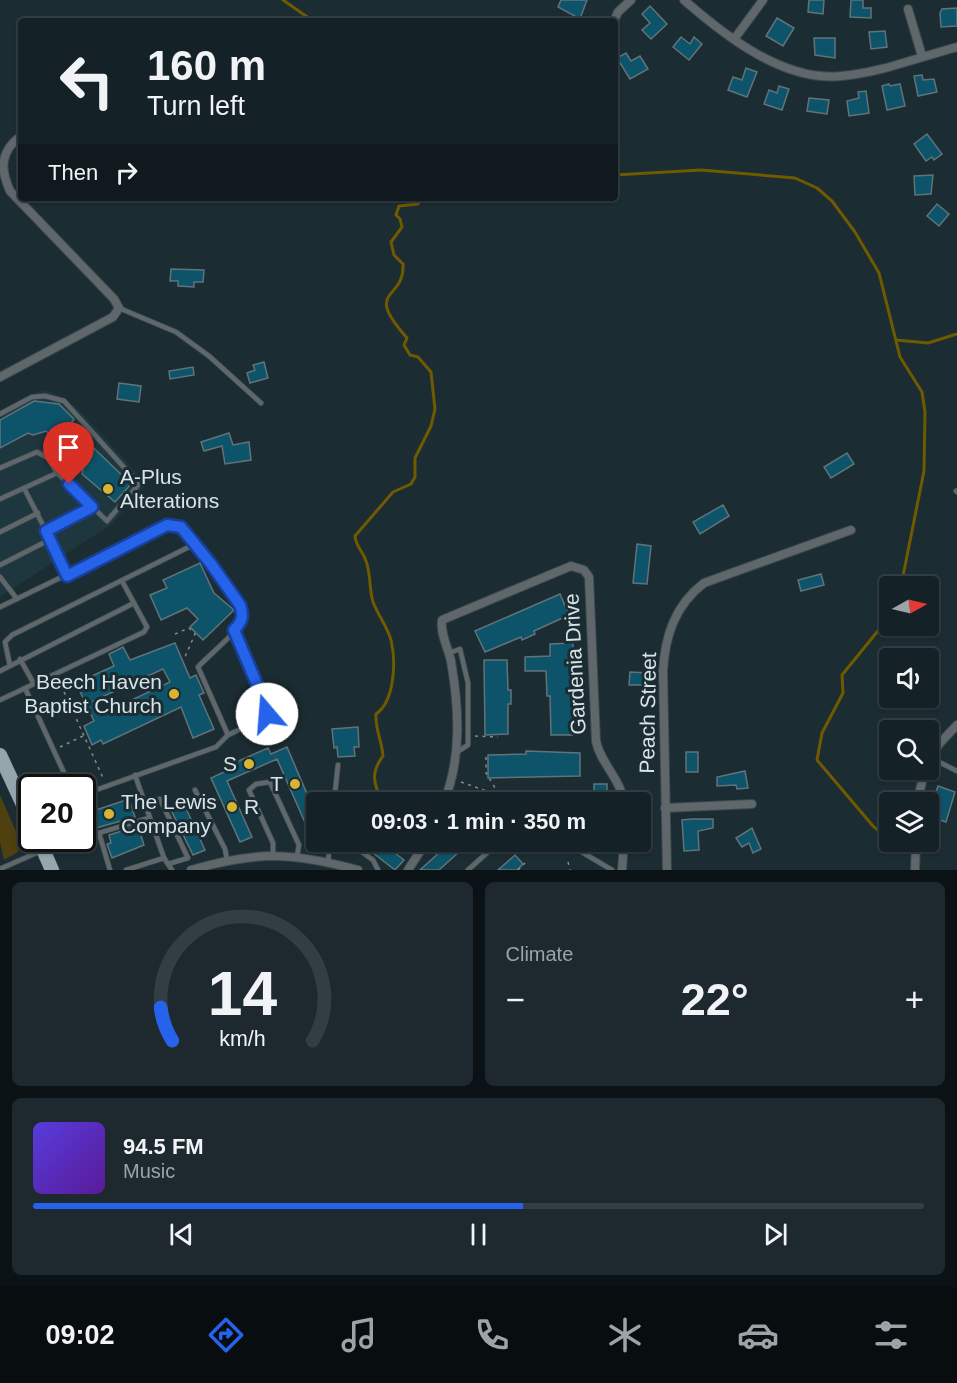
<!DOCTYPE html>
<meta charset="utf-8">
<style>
:root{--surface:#142126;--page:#1d292e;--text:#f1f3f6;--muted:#9da3a7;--line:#333e43;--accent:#2563eb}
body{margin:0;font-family:Helvetica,sans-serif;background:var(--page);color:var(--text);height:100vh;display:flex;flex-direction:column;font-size:22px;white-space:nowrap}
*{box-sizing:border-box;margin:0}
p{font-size:20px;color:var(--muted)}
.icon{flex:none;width:33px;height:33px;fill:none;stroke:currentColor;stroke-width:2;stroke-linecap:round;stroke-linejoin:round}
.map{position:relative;height:870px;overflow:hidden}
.sheet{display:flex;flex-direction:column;gap:12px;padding:12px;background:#0b1215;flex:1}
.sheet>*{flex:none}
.top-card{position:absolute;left:18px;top:18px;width:600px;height:183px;border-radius:6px;box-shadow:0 2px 4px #0004,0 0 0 2px var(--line);background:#142126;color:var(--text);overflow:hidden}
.needle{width:39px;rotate:82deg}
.fabs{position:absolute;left:879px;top:576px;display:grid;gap:12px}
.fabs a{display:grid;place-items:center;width:60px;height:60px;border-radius:6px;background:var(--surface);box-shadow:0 2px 4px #0004,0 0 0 2px var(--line);font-size:30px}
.speed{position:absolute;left:18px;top:774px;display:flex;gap:12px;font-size:30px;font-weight:700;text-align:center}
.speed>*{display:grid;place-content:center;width:78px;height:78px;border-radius:50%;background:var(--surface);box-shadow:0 2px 4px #0004,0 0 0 2px var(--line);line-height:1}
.speed .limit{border:3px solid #111;border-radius:9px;background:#fff;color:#111}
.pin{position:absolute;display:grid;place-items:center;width:51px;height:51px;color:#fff;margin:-62px -26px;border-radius:50% 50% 50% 0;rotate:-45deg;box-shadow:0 0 6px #0007}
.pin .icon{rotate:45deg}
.me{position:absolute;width:66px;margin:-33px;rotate:342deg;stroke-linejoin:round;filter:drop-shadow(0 0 4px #0008)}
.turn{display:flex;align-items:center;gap:21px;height:126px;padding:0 30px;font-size:27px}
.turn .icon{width:78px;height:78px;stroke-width:2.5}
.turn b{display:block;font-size:42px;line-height:51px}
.then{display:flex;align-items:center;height:57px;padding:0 30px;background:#0003;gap:12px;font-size:22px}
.big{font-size:45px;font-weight:800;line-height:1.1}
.sheet .tile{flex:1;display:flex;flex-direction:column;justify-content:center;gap:9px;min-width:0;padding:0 21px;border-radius:9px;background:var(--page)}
.sheet .dial{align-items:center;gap:0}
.dial svg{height:156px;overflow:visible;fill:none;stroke:var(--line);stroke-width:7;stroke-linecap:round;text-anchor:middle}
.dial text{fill:var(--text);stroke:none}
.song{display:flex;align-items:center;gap:18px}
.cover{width:72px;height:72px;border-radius:9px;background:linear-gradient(135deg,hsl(250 70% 55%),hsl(270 70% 35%))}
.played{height:6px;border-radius:3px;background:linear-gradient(90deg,var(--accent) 55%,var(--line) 55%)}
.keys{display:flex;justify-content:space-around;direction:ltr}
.heat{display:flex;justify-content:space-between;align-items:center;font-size:33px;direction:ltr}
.sheet .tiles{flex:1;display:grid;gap:12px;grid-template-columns:1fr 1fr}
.tile:last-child{grid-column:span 2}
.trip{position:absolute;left:306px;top:792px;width:345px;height:60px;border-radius:6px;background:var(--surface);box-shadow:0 2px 4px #0004,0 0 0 2px var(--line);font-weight:800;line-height:60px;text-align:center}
.menu{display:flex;height:96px;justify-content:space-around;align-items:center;background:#080d0f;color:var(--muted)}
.menu .icon{width:42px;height:42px}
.menu .selected{color:var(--accent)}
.menu b{font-size:27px;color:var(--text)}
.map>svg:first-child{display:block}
.built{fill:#1e373f}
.green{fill:#4f410f}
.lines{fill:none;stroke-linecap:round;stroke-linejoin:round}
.stream{stroke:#6f5a00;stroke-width:3}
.building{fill:#0d546a;stroke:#60737a;stroke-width:1.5;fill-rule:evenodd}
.lane-casing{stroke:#39494f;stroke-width:6}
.street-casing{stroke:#39494f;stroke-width:10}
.primary-casing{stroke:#39494f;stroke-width:15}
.path{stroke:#7e8c90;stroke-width:1.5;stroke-dasharray:3 4.5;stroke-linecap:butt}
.lane{stroke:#5f676b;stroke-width:4.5}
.street{stroke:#5f676b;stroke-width:8}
.primary{stroke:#95a6ad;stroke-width:14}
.route-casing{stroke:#184099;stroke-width:15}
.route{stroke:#2563eb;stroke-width:10}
.poi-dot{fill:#d8b434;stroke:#1b2c32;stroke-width:2}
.labels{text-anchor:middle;stroke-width:6;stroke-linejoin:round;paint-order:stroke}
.poi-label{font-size:21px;fill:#d9e4e8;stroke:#1b2c32;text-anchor:start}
.street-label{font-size:21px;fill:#d9e4e8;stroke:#1b2c32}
</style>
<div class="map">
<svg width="957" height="870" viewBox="0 0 957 870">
<rect width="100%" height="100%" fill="#1b2c32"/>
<!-- built -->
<polygon class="built" points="41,391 52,392 78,409 147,484 112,524 0,597 0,411"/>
<!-- green -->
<polygon class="green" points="0,795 21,843 18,852 4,860 0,842"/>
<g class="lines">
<!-- stream -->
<g class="stream">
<polyline points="283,0 313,21"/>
<polyline points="615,175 701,170 795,178 817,188 832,201 855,232 879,273 900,357 922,392 925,412 924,471 901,586"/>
<polyline points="896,340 928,343 957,334"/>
<path d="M 382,802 C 374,784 370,773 383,756 C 382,741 375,729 376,714 C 395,701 396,661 391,640 C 387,626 378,615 373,602 C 369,589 371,574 366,561 C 363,551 356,547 355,536 L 393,492 L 411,484 L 415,477 L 415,458 L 431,426 L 435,409 L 431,372 L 418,357 L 410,355 L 404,345 L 407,338 C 362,287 405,302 403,264 L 394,255 L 391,242 L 402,227 L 400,219 L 396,215 L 399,206 L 418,204 L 422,198"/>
<polyline points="882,834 873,826 817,760 822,733 843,693 842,675 890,616"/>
</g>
</g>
<!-- building -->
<g class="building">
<polygon points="561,0 587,0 580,19 558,7"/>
<polygon points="809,0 824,0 823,14 808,12"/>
<polygon points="851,0 863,0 863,8 871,8 871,18 850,17"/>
<polygon points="650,6 667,24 651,39 642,30 650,23 642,14"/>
<polygon points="957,8 957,26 941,27 940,13 942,9"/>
<polygon points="777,18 794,28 783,46 766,36"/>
<polygon points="885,31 887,47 871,49 869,32"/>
<polygon points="681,37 690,44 694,37 702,44 689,60 673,47"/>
<polygon points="814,38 835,38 835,58 815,55"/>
<polygon points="626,53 631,61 640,56 648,69 630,79 617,58"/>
<polygon points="746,68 757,72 747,97 728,90 733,77 742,80"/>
<polygon points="922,75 923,80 934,79 937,92 918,96 914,76"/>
<polygon points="889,84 890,86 900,84 905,106 887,110 882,86"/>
<polygon points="779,86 789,89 782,110 764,104 769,90 777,93"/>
<polygon points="866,91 869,113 849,116 847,101 859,98 858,92"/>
<polygon points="809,98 829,100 827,114 807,111"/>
<polygon points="927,134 942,154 934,160 932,157 926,161 914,144"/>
<polygon points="933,175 931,194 915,195 914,176"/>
<polygon points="937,204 949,214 939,226 927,216"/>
<polygon points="171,269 204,270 203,282 194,282 194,287 178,286 178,281 170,281"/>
<polygon points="264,362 268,378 250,383 247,373 255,370 253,365"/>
<polygon points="193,367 194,375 170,379 169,371"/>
<polygon points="119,383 141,386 139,402 117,399"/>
<polygon points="34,401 59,404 74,419 70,425 131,484 115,502 82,474 83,468 55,444 53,438 46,431 33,435 28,433 0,448 0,420"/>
<polygon points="229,433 233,445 249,442 251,460 225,464 222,446 204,451 201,442"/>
<polygon points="847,453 854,464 831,478 824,467"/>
<polygon points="723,505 729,516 700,534 693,522"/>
<polygon points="637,544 651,546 647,584 633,583"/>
<polygon points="200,563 214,593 234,610 203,640 190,627 198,619 187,608 161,620 150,595 167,588 163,580"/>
<polygon points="821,574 824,585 801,591 798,580"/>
<polygon points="560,594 569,615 534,631 535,634 522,640 521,637 485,652 475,631"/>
<path d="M 175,643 L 190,678 L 196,675 L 204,693 L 199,695 L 214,729 L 193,738 L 181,707 L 103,744 L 101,740 L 92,745 L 84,726 L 94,721 L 76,683 L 114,666 L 109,654 L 123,647 L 130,660 ZM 163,669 L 170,682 L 100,715 L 93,701 Z"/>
<polygon points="573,643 575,735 551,735 550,696 547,696 546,671 525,671 525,657 550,656 550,644"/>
<polygon points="484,660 507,660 508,690 511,690 511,704 508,704 508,734 485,735"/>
<polygon points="630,672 650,673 650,685 629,685"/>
<polygon points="358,727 359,747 354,747 355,756 338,757 337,747 334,748 332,729"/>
<polygon points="287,747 316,815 316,823 307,827 277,759 227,781 252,837 240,842 211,778 226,771 225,767 268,748 271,754"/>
<polygon points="526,751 580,753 580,776 488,778 488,755 526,754"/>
<rect x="686" y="752" width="12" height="20"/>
<polygon points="745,771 748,788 737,789 736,785 717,786 717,777"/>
<rect x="594" y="784" width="13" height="18"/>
<polygon points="938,786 955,792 946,822 928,816"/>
<polygon points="129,799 135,817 89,830 84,814"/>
<polygon points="184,804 205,850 193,855 171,810"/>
<polygon points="692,819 713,819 713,828 698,831 699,850 684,851 682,820"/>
<polygon points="138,826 144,845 112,858 107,844 111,843 109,835"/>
<polygon points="752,828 761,849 753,853 749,843 742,847 736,838"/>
<polygon points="359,842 381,842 404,860 395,870"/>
<polygon points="451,842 470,842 439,870 420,870"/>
<polygon points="515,855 523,864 517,870 498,870"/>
</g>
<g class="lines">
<!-- lane casing -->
<g class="lane-casing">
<g id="lane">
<polyline points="119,308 176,332 209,356 261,403"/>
<polyline points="0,414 32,397 45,396 64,401 139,484 107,521 57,473 48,458 37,452 0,468"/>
<polyline points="24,488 46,531 92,507"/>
<polyline points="956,491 957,492"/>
<polyline points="0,499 57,473"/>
<polyline points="46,531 67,576"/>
<polyline points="0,532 38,513"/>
<path d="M 195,544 C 206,558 250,607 241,623 C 234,635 209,655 198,667 L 228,735"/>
<polyline points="0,565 49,540"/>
<polyline points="0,577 17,599"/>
<polyline points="0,607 167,526 181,527 195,544 12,635 5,642 10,666"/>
<polyline points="449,653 460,649 468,683 468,745 457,752"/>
<polyline points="20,659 34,684"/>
<polyline points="0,671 134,603"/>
<polyline points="25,688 71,788"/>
<polyline points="0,700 144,632 147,627 122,581"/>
<polyline points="931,758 957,771"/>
<polyline points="135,775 164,858 172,870"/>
<polyline points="195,790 225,849 227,860"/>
<polyline points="82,795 216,747 228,735 264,718 267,708 234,630"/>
<polyline points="145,802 160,799 188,858 168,864"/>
<polyline points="334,802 338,765"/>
<polyline points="507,802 506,800 577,795 577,802"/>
<polyline points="99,833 110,870"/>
<polyline points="82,838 149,818"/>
<polyline points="348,842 373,860 378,870"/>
<polyline points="525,842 535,850 580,851 579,842"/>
<polyline points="580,851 612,870"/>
<polyline points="273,855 273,843 249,790 256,784 270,782 299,845 297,856"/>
<polyline points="328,862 330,842"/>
<polyline points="0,869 43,850 82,838"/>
<polyline points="126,870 164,858"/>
<polyline points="468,870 499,842"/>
</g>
</g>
<!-- street casing -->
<g class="street-casing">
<g id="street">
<path d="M 684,0 C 725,36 784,82 841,76 C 880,73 919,57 957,47"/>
<polyline points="908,9 922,56"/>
<polyline points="614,21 618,12 631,0"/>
<polyline points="735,38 763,0"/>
<path d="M 0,377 L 113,317 L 119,308 L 114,299 L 10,191 C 0,169 0,151 21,136"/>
<polyline points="928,763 939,744 957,725"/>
<path d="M 444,802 C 462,757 459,708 451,661 C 448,648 440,633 442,620 L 571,566 L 584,570 L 589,577 L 596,741 C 600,763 622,780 623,802"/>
<polyline points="917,802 925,770"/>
<polyline points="665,808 752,804"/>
<path d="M 191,870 C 256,851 292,852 358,870"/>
<polyline points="408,870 426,842"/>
<polyline points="622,870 624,842"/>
<path d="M 667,870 L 663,671 C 665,636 675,605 704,583 L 851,530"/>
<polyline points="915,870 916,842"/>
</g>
</g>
<!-- primary casing -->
<g class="primary-casing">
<g id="primary">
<polyline points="0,755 32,824"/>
<polyline points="38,838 52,870"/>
</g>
</g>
<!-- path -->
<g class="path">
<polyline points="175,634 189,628 195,634 185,657"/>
<polyline points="61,685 104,780"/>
<polyline points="475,736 498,737"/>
<polyline points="60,747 83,736"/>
<polyline points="486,757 486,773 500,796"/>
<polyline points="461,782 498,795"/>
<polyline points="568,862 570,870"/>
<polyline points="518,870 525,863"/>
</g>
<!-- lane -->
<use href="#lane" class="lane"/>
<!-- street -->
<use href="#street" class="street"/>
<!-- primary -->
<use href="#primary" class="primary"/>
</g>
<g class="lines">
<!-- route casing -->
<g class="route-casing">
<path id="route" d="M 69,484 L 92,507 L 46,531 L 67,576 L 167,525 L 181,527 L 211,564 L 240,605 C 244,616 242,622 234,630 L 267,708 L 267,714"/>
</g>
<!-- route -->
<use href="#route" class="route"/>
</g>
<!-- markers -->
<g class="poi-dot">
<circle cx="108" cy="489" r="6"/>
<circle cx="174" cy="694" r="6"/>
<circle cx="249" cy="764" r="6"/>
<circle cx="295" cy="784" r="6"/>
<circle cx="232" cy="807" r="6"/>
<circle cx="109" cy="814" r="6"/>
</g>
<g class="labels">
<!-- poi labels -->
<g class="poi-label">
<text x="120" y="484">A-Plus<tspan x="120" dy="24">Alterations</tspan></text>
<text x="162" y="689" text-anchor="end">Beech Haven<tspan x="162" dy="24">Baptist Church</tspan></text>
<text x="237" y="771" text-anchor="end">S</text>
<text x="283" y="791" text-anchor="end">T</text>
<text x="121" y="809">The Lewis<tspan x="121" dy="24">Company</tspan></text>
<text x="244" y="814">R</text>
</g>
<!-- street labels -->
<g class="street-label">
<text transform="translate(575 664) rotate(-93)" y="7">Gardenia Drive</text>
<text transform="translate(648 713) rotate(-89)" y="7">Peach Street</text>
</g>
</g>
</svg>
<div class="fabs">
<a><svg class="needle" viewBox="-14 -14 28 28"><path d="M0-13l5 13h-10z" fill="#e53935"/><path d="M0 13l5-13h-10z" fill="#9da3a7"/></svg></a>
<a><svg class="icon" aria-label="sound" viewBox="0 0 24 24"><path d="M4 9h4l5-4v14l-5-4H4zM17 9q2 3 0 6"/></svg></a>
<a><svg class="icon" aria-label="search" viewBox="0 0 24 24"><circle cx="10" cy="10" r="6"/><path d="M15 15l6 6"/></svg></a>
<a><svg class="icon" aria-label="layers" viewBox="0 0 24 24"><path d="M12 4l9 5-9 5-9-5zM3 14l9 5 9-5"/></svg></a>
</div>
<div class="speed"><div class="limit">20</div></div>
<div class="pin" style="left:69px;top:484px;background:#d93025"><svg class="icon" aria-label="arrive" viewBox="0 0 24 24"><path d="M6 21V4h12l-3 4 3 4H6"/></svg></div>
<svg class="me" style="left:267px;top:714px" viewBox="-20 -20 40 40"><circle r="19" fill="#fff"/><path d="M0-13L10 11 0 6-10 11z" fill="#2563eb"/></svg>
<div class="trip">09:03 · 1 min · 350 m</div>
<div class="top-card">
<div class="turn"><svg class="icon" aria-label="left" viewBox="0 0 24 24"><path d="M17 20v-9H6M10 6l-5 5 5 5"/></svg><div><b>160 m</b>Turn left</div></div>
<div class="then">Then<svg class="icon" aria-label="right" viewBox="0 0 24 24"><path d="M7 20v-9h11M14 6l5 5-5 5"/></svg></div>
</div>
</div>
<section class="sheet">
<div class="tiles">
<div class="tile dial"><svg viewBox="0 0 100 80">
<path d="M14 69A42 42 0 1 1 86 69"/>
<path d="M14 69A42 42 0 0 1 8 52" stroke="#2563eb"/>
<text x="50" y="56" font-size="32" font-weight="700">14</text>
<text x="50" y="72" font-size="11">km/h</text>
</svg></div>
<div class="tile"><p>Climate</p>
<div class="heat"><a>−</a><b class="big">22°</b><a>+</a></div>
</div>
<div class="tile">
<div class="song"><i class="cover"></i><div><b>94.5 FM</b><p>Music</p></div></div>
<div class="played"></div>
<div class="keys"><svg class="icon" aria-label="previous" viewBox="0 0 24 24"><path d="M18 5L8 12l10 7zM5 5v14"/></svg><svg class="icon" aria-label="pause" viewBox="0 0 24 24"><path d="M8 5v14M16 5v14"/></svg><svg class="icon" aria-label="next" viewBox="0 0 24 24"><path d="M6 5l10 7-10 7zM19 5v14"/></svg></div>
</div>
</div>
</section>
<nav class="menu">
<b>09:02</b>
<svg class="icon selected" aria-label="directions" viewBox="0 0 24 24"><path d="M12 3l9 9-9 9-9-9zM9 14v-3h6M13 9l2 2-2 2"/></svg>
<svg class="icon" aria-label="music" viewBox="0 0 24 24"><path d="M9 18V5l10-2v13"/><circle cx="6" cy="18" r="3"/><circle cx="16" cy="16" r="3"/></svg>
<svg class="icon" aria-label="phone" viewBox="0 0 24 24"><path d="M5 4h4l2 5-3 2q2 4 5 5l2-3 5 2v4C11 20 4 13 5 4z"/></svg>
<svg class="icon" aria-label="climate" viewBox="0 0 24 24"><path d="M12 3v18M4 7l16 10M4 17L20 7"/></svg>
<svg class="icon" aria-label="car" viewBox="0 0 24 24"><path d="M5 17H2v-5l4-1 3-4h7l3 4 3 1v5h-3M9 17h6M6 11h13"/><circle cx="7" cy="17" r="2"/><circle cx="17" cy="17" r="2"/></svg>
<svg class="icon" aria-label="filters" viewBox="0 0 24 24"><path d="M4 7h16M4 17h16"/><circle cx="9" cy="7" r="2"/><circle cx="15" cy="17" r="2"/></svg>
</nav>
